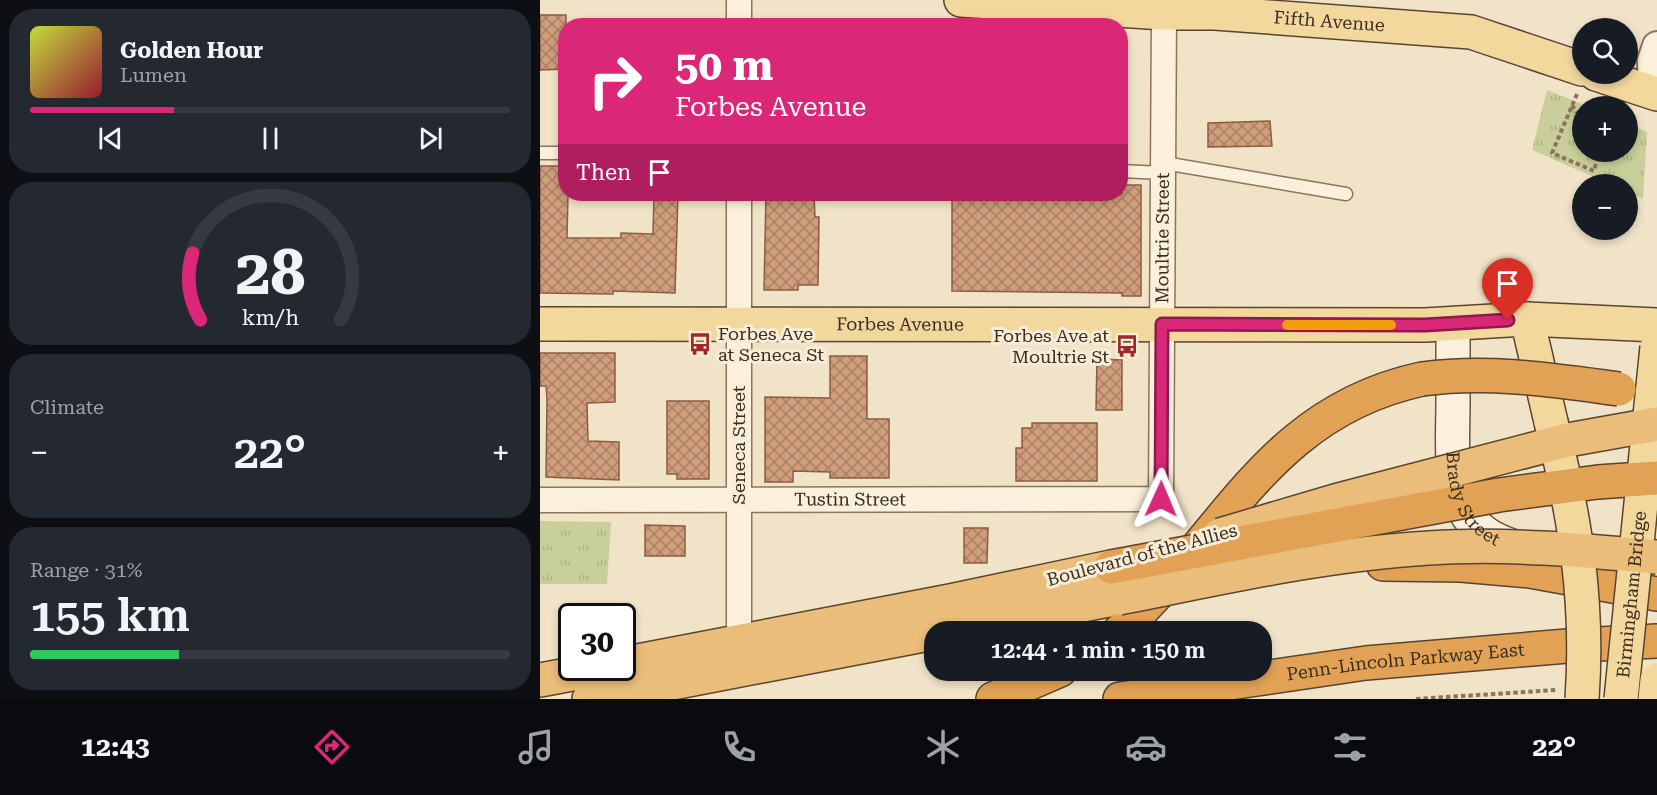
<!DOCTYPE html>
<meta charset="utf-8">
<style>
:root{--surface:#171b24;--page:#242831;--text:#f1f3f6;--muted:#9ea1a6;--line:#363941;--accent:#db2777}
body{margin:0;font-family:"Roboto Serif",serif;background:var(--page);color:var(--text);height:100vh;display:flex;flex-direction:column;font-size:22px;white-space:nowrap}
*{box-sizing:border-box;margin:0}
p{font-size:20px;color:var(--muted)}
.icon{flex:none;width:33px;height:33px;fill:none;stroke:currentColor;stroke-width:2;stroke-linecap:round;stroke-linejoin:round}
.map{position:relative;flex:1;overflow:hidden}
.panel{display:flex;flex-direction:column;gap:9px;padding:9px;background:#0d0f14;width:540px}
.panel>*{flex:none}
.guide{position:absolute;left:18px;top:18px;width:570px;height:183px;border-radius:24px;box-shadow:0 3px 9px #0003;background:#db2777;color:#fff;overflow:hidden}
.buttons{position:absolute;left:1032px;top:18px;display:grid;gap:12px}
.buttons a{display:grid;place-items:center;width:66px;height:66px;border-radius:50%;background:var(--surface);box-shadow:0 3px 9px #0003;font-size:30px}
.speed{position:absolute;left:18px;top:603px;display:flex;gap:12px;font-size:30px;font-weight:700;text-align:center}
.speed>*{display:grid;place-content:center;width:78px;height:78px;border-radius:50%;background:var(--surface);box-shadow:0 3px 9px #0003;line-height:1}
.speed .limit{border:3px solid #111;border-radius:9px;background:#fff;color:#111}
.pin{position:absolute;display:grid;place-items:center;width:51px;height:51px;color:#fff;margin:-62px -26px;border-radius:50% 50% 50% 0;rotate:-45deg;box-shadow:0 0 6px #0007}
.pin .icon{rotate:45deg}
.me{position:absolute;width:66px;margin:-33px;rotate:1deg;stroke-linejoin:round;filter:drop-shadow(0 0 4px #0008)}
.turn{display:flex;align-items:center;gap:21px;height:126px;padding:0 18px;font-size:27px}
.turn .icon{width:78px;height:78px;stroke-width:2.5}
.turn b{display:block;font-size:42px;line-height:51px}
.then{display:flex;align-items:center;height:57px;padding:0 18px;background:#0003;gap:12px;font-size:22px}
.big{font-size:45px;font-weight:600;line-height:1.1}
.panel .widget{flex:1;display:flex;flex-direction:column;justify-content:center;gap:9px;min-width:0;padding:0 21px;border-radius:24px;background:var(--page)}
.panel .dial{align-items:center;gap:0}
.dial svg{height:156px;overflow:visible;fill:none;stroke:var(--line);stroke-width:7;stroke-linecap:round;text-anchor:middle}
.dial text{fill:var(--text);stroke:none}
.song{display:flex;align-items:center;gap:18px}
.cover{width:72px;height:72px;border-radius:9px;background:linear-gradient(135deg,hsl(70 70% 55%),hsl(350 70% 35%))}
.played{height:6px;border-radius:3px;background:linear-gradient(90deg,var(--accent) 30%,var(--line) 30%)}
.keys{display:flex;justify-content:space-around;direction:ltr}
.heat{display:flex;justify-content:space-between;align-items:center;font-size:33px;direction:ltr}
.charge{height:9px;border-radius:4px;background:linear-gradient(90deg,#34c759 31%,var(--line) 0)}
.trip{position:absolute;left:384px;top:621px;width:348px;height:60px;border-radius:24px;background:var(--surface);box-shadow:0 3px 9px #0003;font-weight:600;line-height:60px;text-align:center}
.menu{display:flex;height:96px;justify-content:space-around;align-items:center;background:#090b0e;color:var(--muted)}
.menu .icon{width:42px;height:42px}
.menu .on{color:var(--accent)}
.menu b{font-size:27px;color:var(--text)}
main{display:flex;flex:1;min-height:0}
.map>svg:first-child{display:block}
.park{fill:url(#park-tufts)}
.building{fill:url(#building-cross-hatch);stroke:#8c5d40;stroke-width:1.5}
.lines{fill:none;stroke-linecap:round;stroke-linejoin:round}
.service-casing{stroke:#8c755b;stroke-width:15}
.minor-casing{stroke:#8c755b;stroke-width:27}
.tertiary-casing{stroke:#8c755b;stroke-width:32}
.secondary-casing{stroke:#6e563e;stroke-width:36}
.primary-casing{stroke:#5a432f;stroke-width:36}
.trunk-casing{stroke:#5a432f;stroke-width:36}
.motorway-casing{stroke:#5a432f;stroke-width:36}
.path{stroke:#8c755b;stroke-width:4;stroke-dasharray:4.5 3;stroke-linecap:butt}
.service{stroke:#faf0db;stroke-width:12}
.minor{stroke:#faf0db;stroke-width:24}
.tertiary{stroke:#faf0db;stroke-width:28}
.secondary{stroke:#faf0db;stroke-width:33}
.primary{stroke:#f3d89e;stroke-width:33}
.trunk{stroke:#eabd7a;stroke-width:33}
.motorway{stroke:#e1a256;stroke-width:33}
.primary-bridge-casing{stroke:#5a432f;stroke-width:36;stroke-linecap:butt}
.trunk-bridge-casing{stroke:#5a432f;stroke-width:36;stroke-linecap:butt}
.motorway-bridge-casing{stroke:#5a432f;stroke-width:36;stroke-linecap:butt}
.primary-bridge{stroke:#f3d89e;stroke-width:33}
.trunk-bridge{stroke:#eabd7a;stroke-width:33}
.motorway-bridge{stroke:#e1a256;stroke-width:33}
.route-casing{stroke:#8e194d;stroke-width:15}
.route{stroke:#db2777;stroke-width:10}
.slow{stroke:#f59e0b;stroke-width:10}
.labels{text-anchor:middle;stroke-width:6;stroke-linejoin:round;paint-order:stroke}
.street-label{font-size:18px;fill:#3c2d1f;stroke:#f7edd7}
.poi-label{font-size:18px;fill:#3c2d1f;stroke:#f7edd7;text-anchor:start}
</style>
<main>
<section class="panel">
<div class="widget">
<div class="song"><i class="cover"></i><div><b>Golden Hour</b><p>Lumen</p></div></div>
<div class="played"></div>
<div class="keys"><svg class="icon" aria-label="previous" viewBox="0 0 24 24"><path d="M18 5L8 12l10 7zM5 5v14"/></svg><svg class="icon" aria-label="pause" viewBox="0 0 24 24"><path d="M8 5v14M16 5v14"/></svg><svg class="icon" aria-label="next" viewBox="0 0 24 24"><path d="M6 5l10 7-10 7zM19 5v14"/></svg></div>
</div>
<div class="widget dial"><svg viewBox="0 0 100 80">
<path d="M14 69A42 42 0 1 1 86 69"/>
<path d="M14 69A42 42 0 0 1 10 35" stroke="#db2777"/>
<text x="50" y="56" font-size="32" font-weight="700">28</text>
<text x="50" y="72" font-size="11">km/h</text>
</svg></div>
<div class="widget"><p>Climate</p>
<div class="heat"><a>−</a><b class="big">22°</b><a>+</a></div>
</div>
<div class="widget"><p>Range · 31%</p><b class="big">155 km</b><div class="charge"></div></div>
</section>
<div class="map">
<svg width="1117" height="699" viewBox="0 0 1117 699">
<defs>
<pattern id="park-tufts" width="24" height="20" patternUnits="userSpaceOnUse" patternTransform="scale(1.5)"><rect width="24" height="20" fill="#c9cf9a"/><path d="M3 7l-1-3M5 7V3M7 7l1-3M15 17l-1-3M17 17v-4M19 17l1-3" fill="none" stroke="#aeb284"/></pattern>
<pattern id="building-cross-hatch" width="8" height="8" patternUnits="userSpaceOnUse" patternTransform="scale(1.5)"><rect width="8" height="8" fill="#cf9d7b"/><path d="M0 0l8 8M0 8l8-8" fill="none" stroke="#a98064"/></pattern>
</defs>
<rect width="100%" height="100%" fill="#f0e3c7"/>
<!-- park -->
<g class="park">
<polygon points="1007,90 1047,106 1042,106 1042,152 1088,152 1088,124 1107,132 1103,199 1088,192 1088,184 1070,184 992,150"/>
<polygon points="0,521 71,522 67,584 0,584"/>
</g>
<!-- building -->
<g class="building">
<polygon points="0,15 26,15 26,69 0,70"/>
<polygon points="730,121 732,146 668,147 668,123"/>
<polygon points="0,166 26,166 26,194 28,194 27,238 81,238 81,233 113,234 114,194 138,194 135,293 73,291 73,294 0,293"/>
<polygon points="582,185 601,185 601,296 582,296 582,293 412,291 412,194 582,194"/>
<polygon points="226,194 274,194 275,217 279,217 278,285 258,285 258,290 224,290"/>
<polygon points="0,353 75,353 75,402 47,403 48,441 79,442 79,480 6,477 7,399 6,386 0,386"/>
<polygon points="290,356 327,356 327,419 349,419 349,478 290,478 290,472 253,471 253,482 225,482 225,397 290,398"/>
<polygon points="557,359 582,360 582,410 556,410"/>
<polygon points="127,401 169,401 169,479 137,479 137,474 127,474"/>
<polygon points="492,423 557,423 557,481 476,481 476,448 482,448 482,428 492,428"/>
<polygon points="105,525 145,526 145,556 105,556"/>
<polygon points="424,528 448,528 447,563 424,563"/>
</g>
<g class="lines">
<!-- service casing -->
<g class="service-casing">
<g id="service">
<polyline points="0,153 26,153"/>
<polyline points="624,163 806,194"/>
<polyline points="580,171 623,173"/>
</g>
</g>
<!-- minor casing -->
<g class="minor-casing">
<g id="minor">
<polyline points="199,26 199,0"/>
<path id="s1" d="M 0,500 L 621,499 L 624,13"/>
<polyline points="199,625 199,194"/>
</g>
</g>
<!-- tertiary casing -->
<g class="tertiary-casing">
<polyline id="tertiary" points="1113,92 1112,61 1117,46"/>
</g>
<!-- secondary casing -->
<g class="secondary-casing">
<g id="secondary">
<path id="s2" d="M 913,325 C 913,351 913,377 913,403 C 913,439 908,485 928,516 C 941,535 961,543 982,549"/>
</g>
</g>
<!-- primary casing -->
<g class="primary-casing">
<g id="primary">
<path id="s3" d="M 421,0 L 624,13 L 675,13 L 931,32 L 1042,69"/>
<polyline points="1056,74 1117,94"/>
<polyline points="987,319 1011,422"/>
<path id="s4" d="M 0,324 L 885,325 L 987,319 L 1117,325"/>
</g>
</g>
<!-- trunk casing -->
<g class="trunk-casing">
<g id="trunk">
<polyline points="403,632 579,598"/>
<polyline points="82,664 410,601 571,567"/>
<polyline points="0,680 64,668"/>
<polyline points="49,699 394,633"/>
</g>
</g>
<!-- motorway casing -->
<g class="motorway-casing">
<g id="motorway">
<polyline points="843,564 921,565 990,571 1117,594"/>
<path d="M 579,632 C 685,537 728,412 882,379"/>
<polyline points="453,699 520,670"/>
<path id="s5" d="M 580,699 L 826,663 L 1039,645 L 1117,641"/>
</g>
</g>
<!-- path -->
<g class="path">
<polyline points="1037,94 1012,153 1054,171 1059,152"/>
<polyline points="1032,105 1042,120"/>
<polyline points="876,699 1016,690"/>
</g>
<!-- service -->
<use href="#service" class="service"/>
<!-- minor -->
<use href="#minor" class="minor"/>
<!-- tertiary -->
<use href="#tertiary" class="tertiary"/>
<!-- secondary -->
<use href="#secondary" class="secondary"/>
<!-- primary -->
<use href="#primary" class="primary"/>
<!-- trunk -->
<use href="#trunk" class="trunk"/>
<!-- motorway -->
<use href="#motorway" class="motorway"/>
<!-- primary-bridge casing -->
<g class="primary-bridge-casing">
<g id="primary-bridge">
<path d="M 1011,422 C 1035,517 1049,600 1042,699"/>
<path id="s6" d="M 1081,699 L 1117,347"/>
<polyline points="1115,699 1117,680"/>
</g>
</g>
<!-- trunk-bridge casing -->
<g class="trunk-bridge-casing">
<g id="trunk-bridge">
<polyline points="680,535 795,501 1028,440 1117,424"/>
<path d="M 579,598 C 681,578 785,554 889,548 C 965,543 1041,550 1117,557"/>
</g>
</g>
<!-- motorway-bridge casing -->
<g class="motorway-bridge-casing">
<g id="motorway-bridge">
<path d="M 882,379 C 950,370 1012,380 1079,389"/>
<polyline points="571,567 959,495 1058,482 1117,478"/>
</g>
</g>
<!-- primary-bridge -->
<use href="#primary-bridge" class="primary-bridge"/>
<!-- trunk-bridge -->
<use href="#trunk-bridge" class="trunk-bridge"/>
<!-- motorway-bridge -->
<use href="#motorway-bridge" class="motorway-bridge"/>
</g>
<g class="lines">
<!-- route casing -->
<g class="route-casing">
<polyline id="route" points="621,499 622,324 885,325 968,320"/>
</g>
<!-- route -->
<use href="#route" class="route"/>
<!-- slow -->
<polyline class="slow" points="747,325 851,325"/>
</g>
<!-- icons -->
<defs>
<g id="bus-bare" transform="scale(1.8)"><path d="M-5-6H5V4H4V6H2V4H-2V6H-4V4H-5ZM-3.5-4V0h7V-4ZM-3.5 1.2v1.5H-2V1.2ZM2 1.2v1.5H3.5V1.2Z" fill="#9d292c" stroke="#f7edd7" stroke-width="2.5" paint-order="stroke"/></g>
</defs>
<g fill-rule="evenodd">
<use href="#bus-bare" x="160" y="344"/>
<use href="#bus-bare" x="587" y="346"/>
</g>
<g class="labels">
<!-- street labels -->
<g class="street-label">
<text dy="6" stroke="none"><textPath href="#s3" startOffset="369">Fifth Avenue</textPath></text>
<text dy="6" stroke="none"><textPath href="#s1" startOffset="882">Moultrie Street</textPath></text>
<text dy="6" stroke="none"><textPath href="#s4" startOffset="360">Forbes Avenue</textPath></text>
<text transform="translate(199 445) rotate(-90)" y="6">Seneca Street</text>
<text dy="6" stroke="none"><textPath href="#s2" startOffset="180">Brady Street</textPath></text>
<text dy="6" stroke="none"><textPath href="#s1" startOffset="310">Tustin Street</textPath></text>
<text transform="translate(602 555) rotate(-15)" y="6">Boulevard of the Allies</text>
<text dy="6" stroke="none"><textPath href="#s6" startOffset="105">Birmingham Bridge</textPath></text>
<text dy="6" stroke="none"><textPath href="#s5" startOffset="288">Penn-Lincoln Parkway East</textPath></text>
</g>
<!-- poi labels -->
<g class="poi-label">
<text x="178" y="340">Forbes Ave<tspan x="178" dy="21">at Seneca St</tspan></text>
<text x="569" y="342" text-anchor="end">Forbes Ave at<tspan x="569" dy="21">Moultrie St</tspan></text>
</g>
</g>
</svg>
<div class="buttons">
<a><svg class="icon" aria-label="search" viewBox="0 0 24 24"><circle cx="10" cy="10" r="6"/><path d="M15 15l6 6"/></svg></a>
<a>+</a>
<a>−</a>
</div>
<div class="speed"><div class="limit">30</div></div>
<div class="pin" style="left:968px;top:320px;background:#d93025"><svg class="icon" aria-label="arrive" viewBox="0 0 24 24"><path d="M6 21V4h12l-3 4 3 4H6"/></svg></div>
<svg class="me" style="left:621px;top:499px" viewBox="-20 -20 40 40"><path d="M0-17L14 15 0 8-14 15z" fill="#db2777" stroke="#fff" stroke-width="4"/></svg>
<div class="trip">12:44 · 1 min · 150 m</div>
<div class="guide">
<div class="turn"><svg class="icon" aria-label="right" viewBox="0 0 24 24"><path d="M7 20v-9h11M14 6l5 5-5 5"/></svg><div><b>50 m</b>Forbes Avenue</div></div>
<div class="then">Then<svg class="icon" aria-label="arrive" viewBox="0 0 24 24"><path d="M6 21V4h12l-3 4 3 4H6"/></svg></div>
</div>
</div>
</main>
<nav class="menu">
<b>12:43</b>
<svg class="icon on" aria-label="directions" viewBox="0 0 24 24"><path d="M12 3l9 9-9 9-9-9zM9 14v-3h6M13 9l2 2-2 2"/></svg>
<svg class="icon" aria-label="music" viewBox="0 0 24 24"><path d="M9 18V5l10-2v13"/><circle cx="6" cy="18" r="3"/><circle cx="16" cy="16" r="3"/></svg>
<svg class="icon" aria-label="phone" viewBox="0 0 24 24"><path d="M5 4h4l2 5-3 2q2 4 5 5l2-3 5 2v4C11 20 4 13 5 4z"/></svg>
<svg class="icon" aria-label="climate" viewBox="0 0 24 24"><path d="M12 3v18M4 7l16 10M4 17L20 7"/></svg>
<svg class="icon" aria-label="car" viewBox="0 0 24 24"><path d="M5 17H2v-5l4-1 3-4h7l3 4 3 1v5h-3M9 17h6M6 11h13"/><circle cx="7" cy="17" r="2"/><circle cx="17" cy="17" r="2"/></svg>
<svg class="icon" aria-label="filters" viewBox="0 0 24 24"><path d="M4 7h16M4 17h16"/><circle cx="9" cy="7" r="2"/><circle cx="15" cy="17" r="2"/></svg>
<b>22°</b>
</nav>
